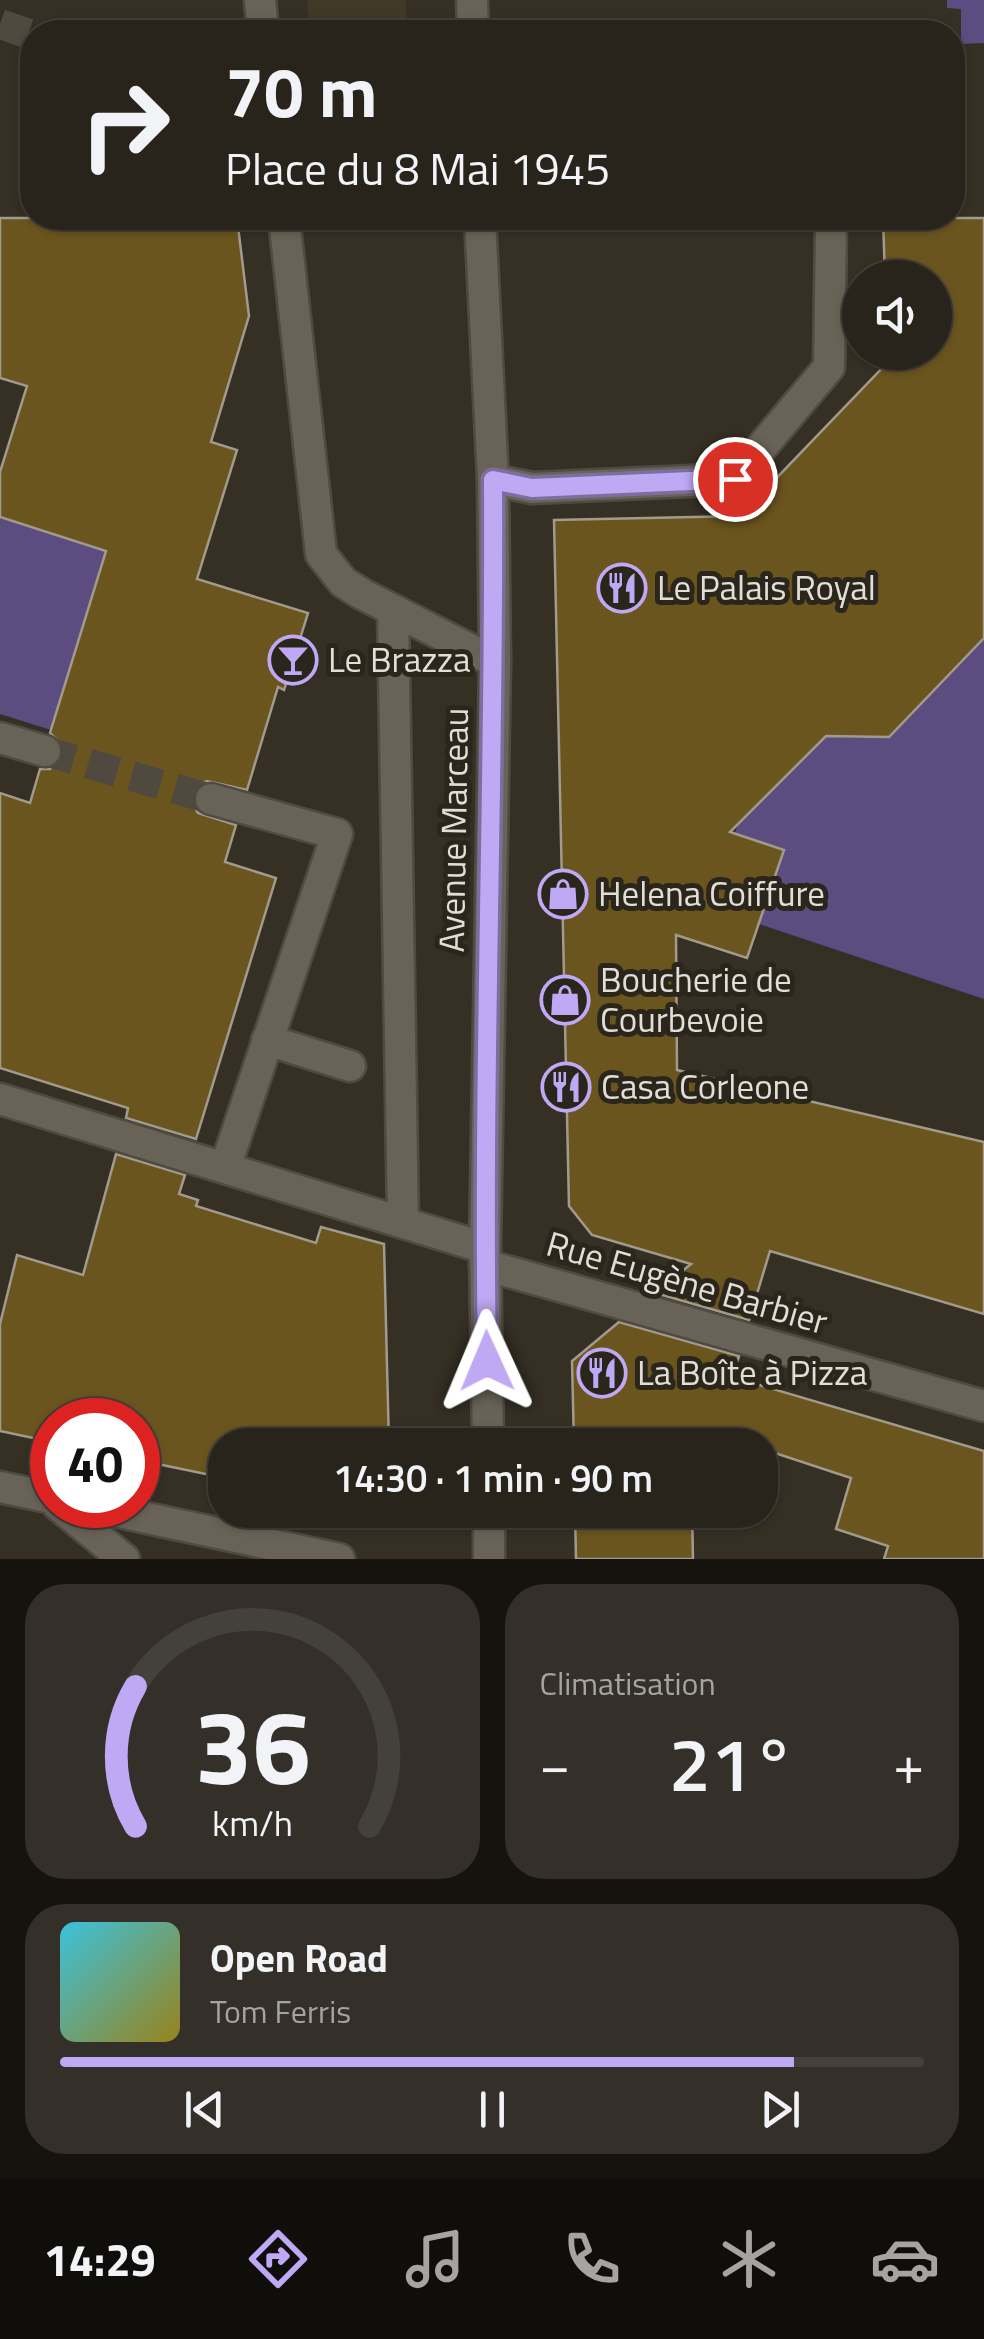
<!DOCTYPE html>
<html lang="fr">
<meta charset="utf-8">
<style>
:root{--surface:#28231b;--page:#342f28;--text:#f1f3f6;--muted:#a5a4a3;--line:#44403a;--accent:#bfa9f4}
body{margin:0;font-family:"Titillium Web",sans-serif;background:var(--page);color:var(--text);height:100vh;display:flex;flex-direction:column;font-size:38px;white-space:nowrap}
*{box-sizing:border-box;margin:0}
p{font-size:32px;color:var(--muted)}
.icon{flex:none;width:55px;height:55px;fill:none;stroke:currentColor;stroke-width:2;stroke-linecap:round;stroke-linejoin:round}
.map{position:relative;height:1559px;overflow:hidden}
.sheet{display:flex;flex-direction:column;gap:25px;padding:25px;background:#16130f;flex:1}
.sheet>*{flex:none}
.top-card{position:absolute;left:20px;top:20px;width:945px;height:210px;border-radius:40px;box-shadow:0 2px 8px #0004,0 0 0 2px var(--line);background:#28231b;color:var(--text);overflow:hidden}
.fabs{position:absolute;left:842px;top:260px;display:grid;gap:20px}
.fabs a{display:grid;place-items:center;width:110px;height:110px;border-radius:50%;background:var(--surface);box-shadow:0 2px 8px #0004,0 0 0 2px var(--line);font-size:50px}
.speed{position:absolute;left:30px;top:1398px;display:flex;gap:20px;font-size:50px;font-weight:700;text-align:center}
.speed>*{display:grid;place-content:center;width:130px;height:130px;border-radius:50%;background:var(--surface);box-shadow:0 2px 8px #0004,0 0 0 2px var(--line);line-height:1}
.speed .limit{border:15px solid #d22;background:#fff;color:#111}
.pin{position:absolute;display:grid;place-items:center;width:85px;height:85px;color:#fff;margin:-42px;border:5px solid #fff;border-radius:50%;box-shadow:0 2px 10px #0007}
.me{position:absolute;width:110px;margin:-55px;rotate:359deg;stroke-linejoin:round;filter:drop-shadow(0 0 8px #0008)}
.turn{display:flex;align-items:center;gap:35px;height:210px;padding:0 40px;font-size:45px}
.turn .icon{width:130px;height:130px;stroke-width:2.5}
.turn b{display:block;font-size:70px;line-height:85px}
.big{font-size:75px;font-weight:600;line-height:1.1}
.sheet .widget{flex:1;display:flex;flex-direction:column;justify-content:center;gap:15px;min-width:0;padding:0 35px;border-radius:40px;background:var(--page)}
.sheet .dial{align-items:center;gap:0}
.dial svg{height:260px;overflow:visible;fill:none;stroke:var(--line);stroke-width:7;stroke-linecap:round;text-anchor:middle}
.dial text{fill:var(--text);stroke:none}
.song{display:flex;align-items:center;gap:30px}
.cover{width:120px;height:120px;border-radius:15px;background:linear-gradient(135deg,hsl(190 70% 55%),hsl(50 70% 35%))}
.played{height:10px;border-radius:5px;background:linear-gradient(90deg,var(--accent) 85%,var(--line) 85%)}
.keys{display:flex;justify-content:space-around;direction:ltr}
.heat{display:flex;justify-content:space-between;align-items:center;font-size:55px;direction:ltr}
.sheet .tiles{flex:1;display:grid;gap:25px;grid-template-columns:1fr 1fr}
.widget:last-child{grid-column:span 2}
.trip{position:absolute;left:208px;top:1428px;width:570px;height:100px;border-radius:40px;background:var(--surface);box-shadow:0 2px 8px #0004,0 0 0 2px var(--line);font-weight:600;line-height:100px;text-align:center}
.dock{display:flex;height:160px;justify-content:space-around;align-items:center;background:#100e0b;color:var(--muted)}
.dock .icon{width:70px;height:70px}
.dock .current{color:var(--accent)}
.dock b{font-size:45px;color:var(--text)}
.map>svg:first-child{display:block}
.built{fill:#413927}
.green{fill:#5c4c7f}
.building{fill:#6b551f;stroke:#a19b8d;stroke-width:2.5}
.lines{fill:none;stroke-linecap:round;stroke-linejoin:round}
.minor-tunnel{stroke:#4f493f;stroke-width:30;stroke-dasharray:30 15;stroke-linecap:butt}
.minor-casing{stroke:#4f4b42;stroke-width:35}
.minor{stroke:#696357;stroke-width:30}
.route-casing{stroke:#7c6e9f;stroke-width:25}
.route{stroke:#bfa9f4;stroke-width:18}
.labels{text-anchor:middle;stroke-width:10;stroke-linejoin:round;paint-order:stroke}
.poi-label{font-size:35px;fill:#e2ded7;stroke:#2b261b;text-anchor:start}
.street-label{font-size:35px;fill:#e2ded7;stroke:#2b261b}
</style>
<div class="map">
<svg width="984" height="1559" viewBox="0 0 984 1559">
<rect width="100%" height="100%" fill="#352f24"/>
<!-- built -->
<polygon class="built" points="307,0 406,0 407,32 310,32"/>
<!-- green -->
<g class="green">
<polygon points="947,0 984,0 984,43 961,44 961,9 947,8"/>
<polygon points="0,517 106,551 51,730 0,714"/>
<polygon points="984,638 984,999 759,924 784,850 735,833 757,763 842,719 862,737 888,737"/>
</g>
<!-- building -->
<g class="building">
<polygon points="0,218 237,218 249,316 211,442 237,450 197,579 308,613 284,690 278,687 247,790 207,781 197,786 193,795 193,805 198,813 236,825 225,862 276,878 196,1139 126,1118 128,1108 0,1068 0,793 30,803 40,769 50,769 63,757 63,746 50,733 106,551 0,517 0,472 27,386 0,378"/>
<polygon points="883,218 984,218 984,638 889,737 826,736 730,832 784,850 747,958 676,935 677,1070 984,1142 984,1314 770,1251 749,1320 655,1293 691,1264 592,1235 569,1206 554,520 740,516 886,364 886,352 935,352 935,278 885,278"/>
<polygon points="116,1154 185,1175 179,1194 198,1200 196,1206 316,1243 321,1227 384,1244 389,1445 225,1445 225,1478 138,1460 138,1420 52,1420 52,1442 0,1431 0,1324 17,1255 83,1275"/>
<polygon points="619,1322 739,1356 732,1377 984,1451 984,1559 884,1559 888,1546 836,1529 851,1478 775,1453 760,1453 760,1445 574,1445 572,1361"/>
<polygon points="575,1510 692,1510 693,1559 576,1559"/>
</g>
<g class="lines">
<!-- minor-tunnel -->
<g class="minor-tunnel">
<polyline points="0,24 32,35"/>
<polyline points="45,751 211,799"/>
</g>
<!-- minor casing -->
<g class="minor-casing">
<g id="minor">
<polyline points="260,0 263,32"/>
<polyline points="472,0 473,32"/>
<polyline points="284,218 321,554 343,582 362,594 495,662"/>
<polyline points="480,218 493,480 495,662 485,1248 488,1445"/>
<polyline points="493,480 532,488 735,479 829,367 831,224 824,218"/>
<polyline points="393,610 403,1222"/>
<polyline points="0,738 45,751"/>
<polyline points="211,799 337,834 225,1168"/>
<polyline points="267,1040 350,1066"/>
<polyline points="0,1099 485,1248"/>
<polyline points="485,1265 984,1406"/>
<polyline points="0,1487 52,1498"/>
<polyline points="58,1505 124,1559"/>
<polyline points="86,1505 339,1559"/>
<polyline points="489,1510 489,1559"/>
</g>
</g>
<!-- minor -->
<use href="#minor" class="minor"/>
</g>
<g class="lines">
<!-- route casing -->
<g class="route-casing">
<path id="route" d="M 487,1361 C 482,1068 495,774 493,480 L 532,488 L 735,479"/>
</g>
<!-- route -->
<use href="#route" class="route"/>
</g>
<!-- icons -->
<defs>
<g id="restaurant-ring" transform="scale(2.5)"><circle r="9.5" fill="#2b261b" stroke="#bfa9f4" stroke-width="1.5"/><path d="M-5-6h1v4h1v-4h1v4h1v-4h1v5L-1.5 .5V6h-2V.5L-5-1ZM5-6V6H3V1.5H1.5Q1.5-4 5-6Z" fill="#bfa9f4"/></g>
<g id="bar-ring" transform="scale(2.5)"><circle r="9.5" fill="#2b261b" stroke="#bfa9f4" stroke-width="1.5"/><path d="M-6-5H6L.8 .8V4.5H3.5V6h-7V4.5H-.8V.8Z" fill="#bfa9f4"/></g>
<g id="shop-ring" transform="scale(2.5)"><circle r="9.5" fill="#2b261b" stroke="#bfa9f4" stroke-width="1.5"/><path d="M-5-2.5h2.3a2.7 3.5 0 0 1 5.4 0H5L5.5 6h-11ZM-1.5-2.5h3a1.5 2.3 0 0 0-3 0Z" fill="#bfa9f4"/></g>
</defs>
<g fill-rule="evenodd">
<use href="#restaurant-ring" x="622" y="588"/>
<use href="#bar-ring" x="293" y="660"/>
<use href="#shop-ring" x="563" y="894"/>
<use href="#shop-ring" x="565" y="1000"/>
<use href="#restaurant-ring" x="566" y="1087"/>
<use href="#restaurant-ring" x="602" y="1373"/>
</g>
<g class="labels">
<!-- poi labels -->
<g class="poi-label">
<text x="657" y="600">Le Palais Royal</text>
<text x="328" y="672">Le Brazza</text>
<text x="598" y="906">Helena Coiffure</text>
<text x="600" y="992">Boucherie de<tspan x="600" dy="40">Courbevoie</tspan></text>
<text x="601" y="1099">Casa Corleone</text>
<text x="637" y="1385">La Boîte à Pizza</text>
</g>
<!-- street labels -->
<g class="street-label">
<text transform="translate(454 830) rotate(-89)" y="12">Avenue Marceau</text>
<text transform="translate(687 1283) rotate(16)" y="12">Rue Eugène Barbier</text>
</g>
</g>
</svg>
<div class="fabs">
<a><svg class="icon" aria-label="sound" viewBox="0 0 24 24"><path d="M4 9h4l5-4v14l-5-4H4zM17 9q2 3 0 6"/></svg></a>
</div>
<div class="speed"><div class="limit">40</div></div>
<div class="pin" style="left:735px;top:479px;background:#d93025"><svg class="icon" aria-label="arrive" viewBox="0 0 24 24"><path d="M6 21V4h12l-3 4 3 4H6"/></svg></div>
<svg class="me" style="left:487px;top:1361px" viewBox="-20 -20 40 40"><path d="M0-17L14 15 0 8-14 15z" fill="#bfa9f4" stroke="#fff" stroke-width="4"/></svg>
<div class="trip">14:30 · 1 min · 90 m</div>
<div class="top-card">
<div class="turn"><svg class="icon" aria-label="right" viewBox="0 0 24 24"><path d="M7 20v-9h11M14 6l5 5-5 5"/></svg><div><b>70 m</b>Place du 8 Mai 1945</div></div>
</div>
</div>
<section class="sheet">
<div class="tiles">
<div class="widget dial"><svg viewBox="0 0 100 80">
<path d="M14 69A42 42 0 1 1 86 69"/>
<path d="M14 69A42 42 0 0 1 14 26" stroke="#bfa9f4"/>
<text x="50" y="56" font-size="32" font-weight="700">36</text>
<text x="50" y="72" font-size="11">km/h</text>
</svg></div>
<div class="widget"><p>Climatisation</p>
<div class="heat"><a>−</a><b class="big">21°</b><a>+</a></div>
</div>
<div class="widget">
<div class="song"><i class="cover"></i><div><b>Open Road</b><p>Tom Ferris</p></div></div>
<div class="played"></div>
<div class="keys"><svg class="icon" aria-label="previous" viewBox="0 0 24 24"><path d="M18 5L8 12l10 7zM5 5v14"/></svg><svg class="icon" aria-label="pause" viewBox="0 0 24 24"><path d="M8 5v14M16 5v14"/></svg><svg class="icon" aria-label="next" viewBox="0 0 24 24"><path d="M6 5l10 7-10 7zM19 5v14"/></svg></div>
</div>
</div>
</section>
<nav class="dock">
<b>14:29</b>
<svg class="icon current" aria-label="directions" viewBox="0 0 24 24"><path d="M12 3l9 9-9 9-9-9zM9 14v-3h6M13 9l2 2-2 2"/></svg>
<svg class="icon" aria-label="music" viewBox="0 0 24 24"><path d="M9 18V5l10-2v13"/><circle cx="6" cy="18" r="3"/><circle cx="16" cy="16" r="3"/></svg>
<svg class="icon" aria-label="phone" viewBox="0 0 24 24"><path d="M5 4h4l2 5-3 2q2 4 5 5l2-3 5 2v4C11 20 4 13 5 4z"/></svg>
<svg class="icon" aria-label="climate" viewBox="0 0 24 24"><path d="M12 3v18M4 7l16 10M4 17L20 7"/></svg>
<svg class="icon" aria-label="car" viewBox="0 0 24 24"><path d="M5 17H2v-5l4-1 3-4h7l3 4 3 1v5h-3M9 17h6M6 11h13"/><circle cx="7" cy="17" r="2"/><circle cx="17" cy="17" r="2"/></svg>
</nav>
